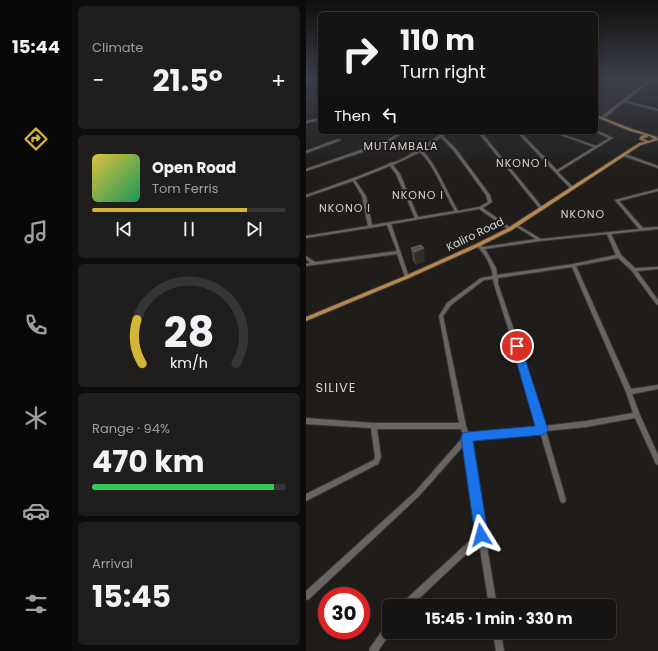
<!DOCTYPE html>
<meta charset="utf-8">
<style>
:root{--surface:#171514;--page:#201e1d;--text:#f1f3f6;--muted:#9e9fa0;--line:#363434;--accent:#d4b535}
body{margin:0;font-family:Poppins,sans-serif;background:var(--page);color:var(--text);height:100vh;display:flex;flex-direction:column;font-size:15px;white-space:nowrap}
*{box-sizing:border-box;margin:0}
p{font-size:13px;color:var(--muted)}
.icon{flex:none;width:22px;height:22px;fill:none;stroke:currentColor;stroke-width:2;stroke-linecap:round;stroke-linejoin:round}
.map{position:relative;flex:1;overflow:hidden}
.sheet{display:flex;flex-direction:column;gap:6px;padding:6px;background:#0d0c0b;width:234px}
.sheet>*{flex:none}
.top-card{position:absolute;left:12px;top:12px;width:280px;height:122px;border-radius:6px;box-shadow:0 2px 10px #0003,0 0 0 1px var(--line);background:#171514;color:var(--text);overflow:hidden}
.speed{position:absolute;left:12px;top:587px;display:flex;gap:8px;font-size:20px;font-weight:700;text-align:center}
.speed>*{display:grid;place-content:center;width:52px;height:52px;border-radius:50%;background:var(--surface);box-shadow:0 2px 10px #0003,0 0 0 1px var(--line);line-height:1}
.speed .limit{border:6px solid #d22;background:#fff;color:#111}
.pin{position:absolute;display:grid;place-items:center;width:34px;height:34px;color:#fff;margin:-17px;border:2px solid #fff;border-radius:50%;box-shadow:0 1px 4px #0007}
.me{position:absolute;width:44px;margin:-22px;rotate:352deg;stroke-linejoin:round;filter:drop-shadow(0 0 3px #0008)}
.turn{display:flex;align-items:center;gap:14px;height:84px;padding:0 16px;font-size:18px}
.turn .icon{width:52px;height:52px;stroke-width:2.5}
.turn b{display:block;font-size:28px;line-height:34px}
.then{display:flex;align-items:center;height:38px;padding:0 16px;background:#0003;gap:8px;font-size:15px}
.big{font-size:30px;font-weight:700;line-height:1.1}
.sheet .card{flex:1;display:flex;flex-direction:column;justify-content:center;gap:6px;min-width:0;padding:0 14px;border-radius:6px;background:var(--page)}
.sheet .dial{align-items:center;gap:0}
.dial svg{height:104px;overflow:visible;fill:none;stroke:var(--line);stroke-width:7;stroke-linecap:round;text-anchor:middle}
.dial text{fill:var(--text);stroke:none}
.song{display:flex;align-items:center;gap:12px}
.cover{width:48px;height:48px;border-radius:6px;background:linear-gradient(135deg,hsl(50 70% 55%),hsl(150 70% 35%))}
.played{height:4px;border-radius:2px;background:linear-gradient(90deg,var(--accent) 80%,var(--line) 80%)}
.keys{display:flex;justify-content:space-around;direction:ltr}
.heat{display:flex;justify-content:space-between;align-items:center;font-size:22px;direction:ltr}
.charge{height:6px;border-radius:3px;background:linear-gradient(90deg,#34c759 94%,var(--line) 0)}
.trip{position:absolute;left:76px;top:599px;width:234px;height:40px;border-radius:6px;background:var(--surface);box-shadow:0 2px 10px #0003,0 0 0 1px var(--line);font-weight:700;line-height:40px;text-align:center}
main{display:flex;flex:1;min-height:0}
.menu{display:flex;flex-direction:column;width:72px;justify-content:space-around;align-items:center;background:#090808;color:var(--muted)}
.menu .icon{width:28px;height:28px}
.menu .selected{color:var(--accent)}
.menu b{font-size:18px;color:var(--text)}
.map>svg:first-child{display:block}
.medical{fill:#2c1e2a}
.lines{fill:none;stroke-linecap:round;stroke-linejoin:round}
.stream{stroke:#404557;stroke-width:1}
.minor-casing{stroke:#3a3836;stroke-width:2}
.major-casing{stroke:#3a3836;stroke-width:2}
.minor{fill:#686461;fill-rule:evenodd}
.major{fill:#b6874e;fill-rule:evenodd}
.wall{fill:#464340}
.shaded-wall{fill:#302d2a}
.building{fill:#555350;stroke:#6a6764}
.route{fill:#1a73e8;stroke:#114b97}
.labels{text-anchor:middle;stroke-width:4;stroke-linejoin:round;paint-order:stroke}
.far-quarter-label{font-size:11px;letter-spacing:1px;fill:#d6d4d3;stroke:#1f1c1a}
.street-label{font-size:11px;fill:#d6d4d3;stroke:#1f1c1a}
.quarter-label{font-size:13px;letter-spacing:1px;fill:#d6d4d3;stroke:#1f1c1a}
</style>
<main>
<nav class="menu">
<b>15:44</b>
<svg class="icon selected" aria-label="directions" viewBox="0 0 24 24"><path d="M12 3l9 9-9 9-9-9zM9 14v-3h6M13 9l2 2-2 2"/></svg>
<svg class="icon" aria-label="music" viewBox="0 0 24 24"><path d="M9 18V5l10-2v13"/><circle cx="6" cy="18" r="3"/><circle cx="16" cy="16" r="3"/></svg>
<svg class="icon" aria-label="phone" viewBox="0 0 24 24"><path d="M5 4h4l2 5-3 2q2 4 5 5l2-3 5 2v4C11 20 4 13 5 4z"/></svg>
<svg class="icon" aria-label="climate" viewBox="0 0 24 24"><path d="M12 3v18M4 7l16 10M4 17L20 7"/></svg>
<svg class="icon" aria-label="car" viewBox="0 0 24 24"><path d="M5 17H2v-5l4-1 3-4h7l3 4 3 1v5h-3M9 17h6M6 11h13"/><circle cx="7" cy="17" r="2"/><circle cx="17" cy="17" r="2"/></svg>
<svg class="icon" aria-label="filters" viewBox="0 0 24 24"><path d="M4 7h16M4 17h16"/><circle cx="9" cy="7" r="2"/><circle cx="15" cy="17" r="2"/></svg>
</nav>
<section class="sheet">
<div class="card"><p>Climate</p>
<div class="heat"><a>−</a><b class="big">21.5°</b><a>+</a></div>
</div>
<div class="card">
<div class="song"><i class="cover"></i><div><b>Open Road</b><p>Tom Ferris</p></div></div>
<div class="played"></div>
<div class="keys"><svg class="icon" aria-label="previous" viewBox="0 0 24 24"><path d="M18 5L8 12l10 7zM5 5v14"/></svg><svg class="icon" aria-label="pause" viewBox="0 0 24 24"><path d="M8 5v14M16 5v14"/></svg><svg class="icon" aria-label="next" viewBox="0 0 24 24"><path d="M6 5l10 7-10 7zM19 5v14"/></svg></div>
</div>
<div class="card dial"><svg viewBox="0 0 100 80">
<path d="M14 69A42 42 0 1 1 86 69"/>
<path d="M14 69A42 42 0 0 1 10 35" stroke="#d4b535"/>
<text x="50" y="56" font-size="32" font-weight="700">28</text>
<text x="50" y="72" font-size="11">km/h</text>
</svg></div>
<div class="card"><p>Range · 94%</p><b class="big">470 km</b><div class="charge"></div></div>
<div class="card"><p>Arrival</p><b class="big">15:45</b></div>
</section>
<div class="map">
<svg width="352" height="651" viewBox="0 0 352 651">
<rect width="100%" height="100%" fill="#1f1c1a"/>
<!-- medical -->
<polygon class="medical" points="290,79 344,79 295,116 290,114"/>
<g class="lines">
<!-- stream -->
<g class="stream">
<polyline points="319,84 334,88"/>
<polyline points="336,89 340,85"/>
<polyline points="329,93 334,90"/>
<polyline points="298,114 306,108"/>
</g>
<!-- minor casing -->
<g class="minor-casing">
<g id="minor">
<rect x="0" y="79" width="14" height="2"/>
<polygon points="344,79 347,79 320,101 352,109 352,111 318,102 297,119 295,119 295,117"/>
<polygon points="14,118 14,120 0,123 0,121"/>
<polygon points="290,130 307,138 252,172 267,187 267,189 265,189 211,132 214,132 251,170 288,147 246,132 250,132 290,146 303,138 290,132"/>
<polygon points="95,132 98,132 80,144 0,171 0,169 78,142"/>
<path d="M 138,132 L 141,132 L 137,136 L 150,149 L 184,195 L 186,202 L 177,208 L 205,228 L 205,230 L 203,230 L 173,209 L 85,224 L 103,277 L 101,278 L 99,277 L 91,254 L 0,266 L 0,264 L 4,263 L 0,259 L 0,256 L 9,262 L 91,251 L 81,225 L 64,228 L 63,228 L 0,238 L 0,236 L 62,226 L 56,196 L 47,181 L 0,197 L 0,195 L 53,176 L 83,164 L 83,163 C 88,163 93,160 98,158 C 112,150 125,142 138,132 ZM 135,137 L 148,151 L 180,195 L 182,202 L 173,207 L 152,211 C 140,191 132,167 116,150 L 127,143 ZM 114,152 C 130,168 137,191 149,211 L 112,217 L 94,174 L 87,165 ZM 84,166 L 90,174 L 109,218 L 66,225 L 60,196 L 49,180 Z"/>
<polygon points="172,132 175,132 236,207 236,209 234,209"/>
<polygon points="32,139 35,140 0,153 0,151"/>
<polygon points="317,154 319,154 352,166 352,168 317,156"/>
<path d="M 352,189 L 352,191 L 313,201 L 337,228 L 352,227 L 352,229 L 305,234 L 315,255 L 329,268 L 352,267 L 352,269 L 331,271 L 352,300 L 352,305 L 350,304 L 326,271 L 312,258 L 270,266 L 325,389 L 352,385 L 352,389 L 326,394 L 334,415 L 352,455 L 352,465 L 350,464 L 329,418 L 280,427 L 240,431 L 260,500 L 259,502 L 257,503 L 255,502 L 254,500 L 234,432 L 164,439 L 179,535 L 191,606 L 183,606 L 173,542 L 105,606 L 95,606 L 96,603 L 171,534 L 159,444 L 113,496 L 3,599 L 0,600 L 0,591 L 109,492 L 158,436 L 155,429 L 71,429 L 75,457 L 72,464 L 0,501 L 0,494 L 68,460 L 69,457 L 65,428 L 0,424 L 0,418 L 68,423 L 153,423 L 133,316 L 141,303 L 175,278 L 187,276 C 185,264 178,253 170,245 L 171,244 L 173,244 L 177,247 L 230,239 L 209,226 L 208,225 L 210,224 L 235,239 L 333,229 L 309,200 ZM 301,234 L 310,255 L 267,264 L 191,275 L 190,268 L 179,249 L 234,241 ZM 266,267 L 320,392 L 327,413 L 280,421 L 238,426 L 218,359 L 192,284 L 192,278 ZM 187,279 L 188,284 L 212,359 L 232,427 L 163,434 L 160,426 L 137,316 L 145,305 L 178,280 Z"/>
<polygon points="83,624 83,632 85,632 72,651 63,651 64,648 80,625"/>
<polygon points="187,632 195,632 198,651 190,651"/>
</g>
</g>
<!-- major casing -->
<g class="major-casing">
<path id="major" d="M 290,115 L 326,129 L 351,137 L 352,140 L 335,145 L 206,230 L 174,246 L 103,278 L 0,321 L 0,317 L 99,276 L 170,244 L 202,228 L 333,143 L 339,142 L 333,139 L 335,136 L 339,135 L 324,131 L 290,117 ZM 343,136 L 348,139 L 343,141 L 337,139 Z"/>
</g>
<!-- minor -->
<use href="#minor" class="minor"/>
<!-- major -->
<use href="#major" class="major"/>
</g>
<!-- wall -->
<polygon class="wall" points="105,248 119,261 110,265 107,261"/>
<!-- shaded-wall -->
<polygon class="shaded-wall" points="118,248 119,261 110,265 108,252"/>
<!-- building -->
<polygon class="building" points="115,245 118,248 108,252 105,248"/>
<!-- sky -->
<linearGradient id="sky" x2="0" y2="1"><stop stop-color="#110f0e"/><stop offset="0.46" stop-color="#3c4049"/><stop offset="1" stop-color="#3c4049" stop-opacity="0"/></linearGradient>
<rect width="352" height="171" fill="url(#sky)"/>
<!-- route -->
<polygon class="route" points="211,342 215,346 242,430 240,433 236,435 167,441 182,535 180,540 175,542 170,540 169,535 155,437 157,433 161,432 229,426 206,346"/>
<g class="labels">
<!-- far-quarter labels -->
<g class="far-quarter-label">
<text x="95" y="150">MUTAMBALA</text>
<text x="216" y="167">NKONO I</text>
<text x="112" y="199">NKONO I</text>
<text x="39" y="212">NKONO I</text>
<text x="277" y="218">NKONO</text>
</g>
<!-- street labels -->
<g class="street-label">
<text transform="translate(169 234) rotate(-26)" y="4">Kaliro Road</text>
</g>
<!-- quarter labels -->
<g class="quarter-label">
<text x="30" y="392">SILIVE</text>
</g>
</g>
</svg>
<div class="speed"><div class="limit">30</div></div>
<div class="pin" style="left:211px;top:346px;background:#d93025"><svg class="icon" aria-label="arrive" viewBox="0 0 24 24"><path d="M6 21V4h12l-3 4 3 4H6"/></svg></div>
<svg class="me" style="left:175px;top:535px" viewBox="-20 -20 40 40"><path d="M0-17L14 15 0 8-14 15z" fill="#1a73e8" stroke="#fff" stroke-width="4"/></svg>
<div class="trip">15:45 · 1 min · 330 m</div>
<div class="top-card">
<div class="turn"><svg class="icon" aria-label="right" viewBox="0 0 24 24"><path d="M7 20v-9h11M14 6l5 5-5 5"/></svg><div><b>110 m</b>Turn right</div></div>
<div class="then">Then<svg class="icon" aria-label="left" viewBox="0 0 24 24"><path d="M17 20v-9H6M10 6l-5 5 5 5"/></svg></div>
</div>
</div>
</main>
